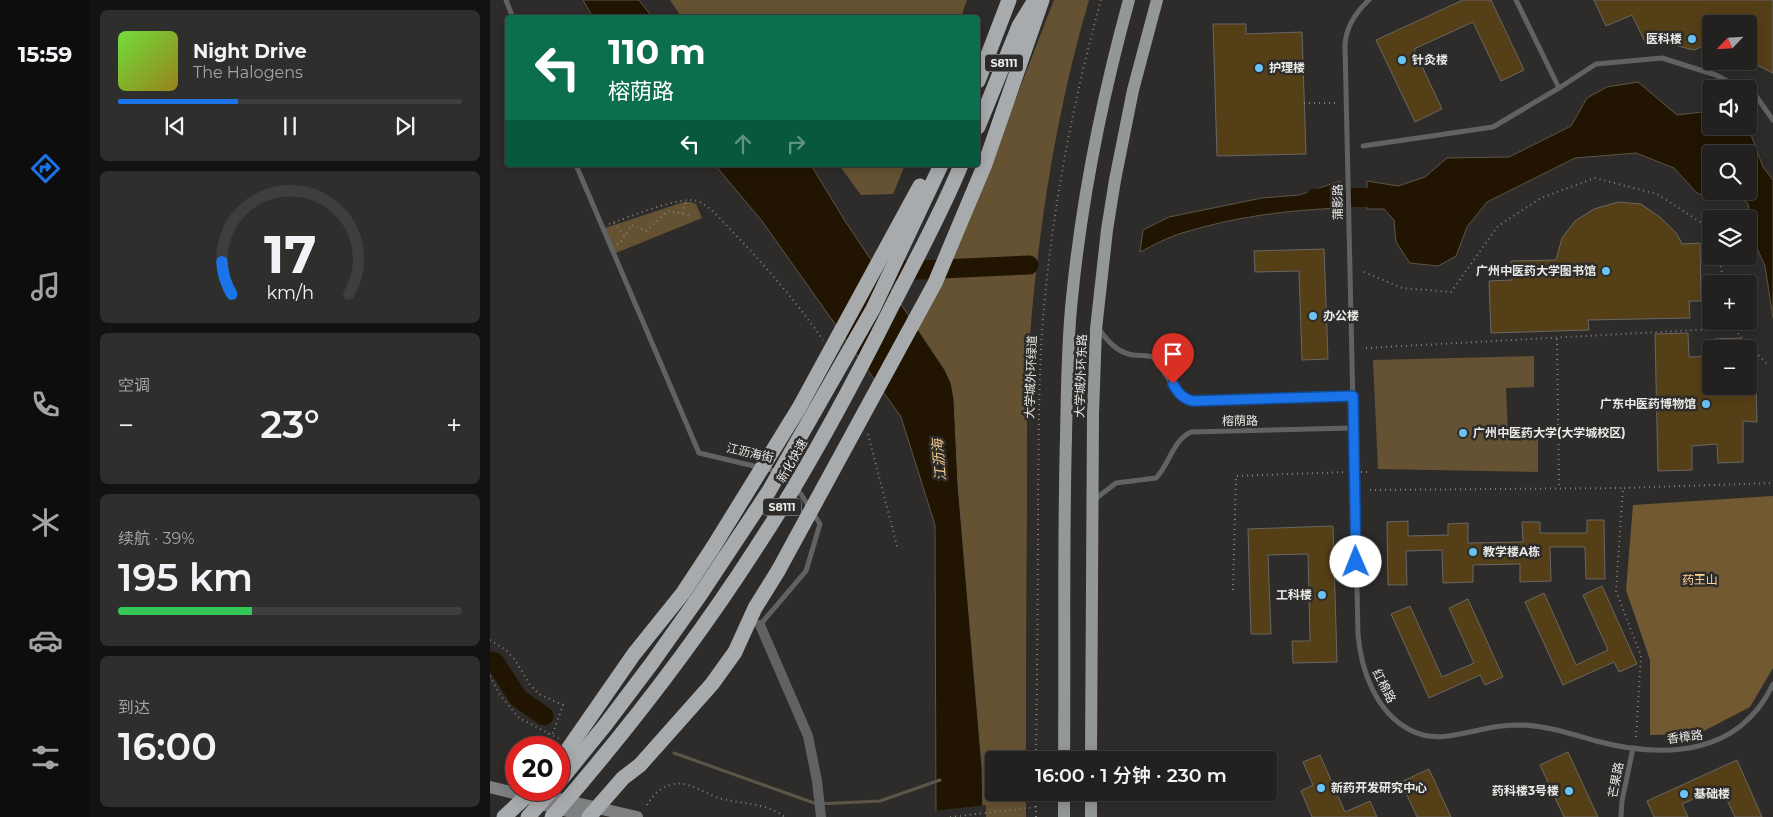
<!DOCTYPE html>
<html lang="zh">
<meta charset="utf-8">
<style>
:root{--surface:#222120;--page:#2e2e2d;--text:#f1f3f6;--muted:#a2a3a5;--line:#3f3e3e;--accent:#1a73e8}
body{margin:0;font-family:Montserrat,"Noto Sans SC",sans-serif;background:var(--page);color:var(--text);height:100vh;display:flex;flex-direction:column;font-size:19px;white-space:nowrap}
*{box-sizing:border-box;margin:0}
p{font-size:16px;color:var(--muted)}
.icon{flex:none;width:28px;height:28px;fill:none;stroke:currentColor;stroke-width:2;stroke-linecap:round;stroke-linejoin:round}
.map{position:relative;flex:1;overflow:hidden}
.drawer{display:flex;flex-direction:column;gap:10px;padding:10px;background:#131212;width:400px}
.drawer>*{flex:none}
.banner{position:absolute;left:15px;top:15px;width:475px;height:152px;border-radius:5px;box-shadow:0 2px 12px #0003,0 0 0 1px var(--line);background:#0b6e4f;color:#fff;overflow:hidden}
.needle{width:32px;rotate:245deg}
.fabs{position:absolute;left:1212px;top:15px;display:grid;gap:10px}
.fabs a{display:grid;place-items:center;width:55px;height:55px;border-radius:5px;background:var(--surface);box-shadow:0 2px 12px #0003,0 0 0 1px var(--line);font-size:25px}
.speed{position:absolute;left:15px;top:736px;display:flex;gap:10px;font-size:25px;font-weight:700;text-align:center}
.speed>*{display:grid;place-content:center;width:65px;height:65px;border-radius:50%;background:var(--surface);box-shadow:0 2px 12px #0003,0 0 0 1px var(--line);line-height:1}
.speed .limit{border:8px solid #d22;background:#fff;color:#111}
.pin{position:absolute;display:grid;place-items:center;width:42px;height:42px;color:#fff;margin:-51px -21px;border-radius:50% 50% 50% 0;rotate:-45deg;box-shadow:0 0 5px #0007}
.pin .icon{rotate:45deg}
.me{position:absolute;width:55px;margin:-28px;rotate:359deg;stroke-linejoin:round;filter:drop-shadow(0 0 4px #0008)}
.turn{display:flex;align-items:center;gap:18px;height:105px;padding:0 20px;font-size:22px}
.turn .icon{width:65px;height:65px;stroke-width:2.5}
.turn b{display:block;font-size:35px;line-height:42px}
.lanes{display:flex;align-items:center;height:48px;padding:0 20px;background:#0003;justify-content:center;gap:25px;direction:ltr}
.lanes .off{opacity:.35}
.big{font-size:38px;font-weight:600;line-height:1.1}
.drawer .card{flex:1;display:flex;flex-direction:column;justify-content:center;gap:8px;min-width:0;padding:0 18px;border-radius:8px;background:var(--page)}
.drawer .dial{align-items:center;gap:0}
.dial svg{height:130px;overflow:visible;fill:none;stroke:var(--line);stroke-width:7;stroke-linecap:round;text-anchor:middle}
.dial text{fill:var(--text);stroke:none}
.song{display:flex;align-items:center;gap:15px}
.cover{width:60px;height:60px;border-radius:8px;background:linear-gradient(135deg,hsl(100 70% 55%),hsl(50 70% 35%))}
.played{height:5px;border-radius:2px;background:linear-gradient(90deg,var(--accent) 35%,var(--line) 35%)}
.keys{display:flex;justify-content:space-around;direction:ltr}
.heat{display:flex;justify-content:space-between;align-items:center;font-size:28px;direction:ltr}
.charge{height:8px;border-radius:4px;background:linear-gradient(90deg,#34c759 39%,var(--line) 0)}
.trip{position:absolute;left:495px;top:751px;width:292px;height:50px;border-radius:5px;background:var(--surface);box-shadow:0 2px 12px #0003,0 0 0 1px var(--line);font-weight:600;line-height:50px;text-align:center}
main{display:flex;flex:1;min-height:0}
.menu{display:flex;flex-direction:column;width:90px;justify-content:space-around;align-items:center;background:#0e0d0d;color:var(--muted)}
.menu .icon{width:35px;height:35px}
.menu .on{color:var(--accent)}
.menu b{font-size:22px;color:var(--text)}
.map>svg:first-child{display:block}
.green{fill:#655232}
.forest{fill:#715a32}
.water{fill:#211502;stroke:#5d5547;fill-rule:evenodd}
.pier{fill:#2e2c2a}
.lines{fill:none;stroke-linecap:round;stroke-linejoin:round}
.stream{stroke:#5d5547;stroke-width:3}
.river{stroke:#211502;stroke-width:19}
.building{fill:#553f16;stroke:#696765}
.path{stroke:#81807e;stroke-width:2;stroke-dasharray:1 4;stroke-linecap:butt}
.service{stroke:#616263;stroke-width:5}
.minor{stroke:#616263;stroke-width:10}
.secondary{stroke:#7e8081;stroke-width:12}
.primary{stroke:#949798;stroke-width:12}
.motorway{stroke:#a8abad;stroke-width:15}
.motorway-bridge{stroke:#a8abad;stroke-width:15}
.route-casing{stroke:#114b97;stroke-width:12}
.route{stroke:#1a73e8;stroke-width:9}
.poi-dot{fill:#6bc3f2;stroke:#2e2c2a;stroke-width:2}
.labels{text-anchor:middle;stroke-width:5;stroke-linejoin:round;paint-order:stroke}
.shield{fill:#2e2c2a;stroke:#b1b0ae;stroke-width:1}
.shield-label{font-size:11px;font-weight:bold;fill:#e9e9e7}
.poi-label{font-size:12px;font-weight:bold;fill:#e9e9e7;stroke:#2e2c2a;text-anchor:start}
.street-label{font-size:12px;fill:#e9e9e7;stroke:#2e2c2a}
.park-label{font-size:12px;fill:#fed594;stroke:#2e2c2a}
.water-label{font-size:14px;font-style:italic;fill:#f2ca89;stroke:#2e2c2a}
</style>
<main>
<nav class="menu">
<b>15:59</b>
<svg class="icon on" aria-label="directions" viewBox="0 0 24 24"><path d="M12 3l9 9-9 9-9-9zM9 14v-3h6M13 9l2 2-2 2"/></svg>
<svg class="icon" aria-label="music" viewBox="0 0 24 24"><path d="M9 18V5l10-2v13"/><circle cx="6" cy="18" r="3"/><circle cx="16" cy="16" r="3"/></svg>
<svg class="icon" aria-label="phone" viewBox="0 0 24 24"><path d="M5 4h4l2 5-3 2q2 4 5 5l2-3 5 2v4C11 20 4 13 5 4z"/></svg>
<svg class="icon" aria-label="climate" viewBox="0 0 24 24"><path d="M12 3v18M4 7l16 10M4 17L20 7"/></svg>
<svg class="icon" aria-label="car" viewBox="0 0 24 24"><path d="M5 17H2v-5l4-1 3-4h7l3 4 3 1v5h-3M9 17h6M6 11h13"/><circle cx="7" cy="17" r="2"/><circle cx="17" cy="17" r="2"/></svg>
<svg class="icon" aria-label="filters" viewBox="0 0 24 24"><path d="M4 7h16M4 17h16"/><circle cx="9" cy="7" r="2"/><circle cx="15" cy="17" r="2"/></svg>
</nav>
<section class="drawer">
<div class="card">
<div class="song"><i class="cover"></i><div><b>Night Drive</b><p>The Halogens</p></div></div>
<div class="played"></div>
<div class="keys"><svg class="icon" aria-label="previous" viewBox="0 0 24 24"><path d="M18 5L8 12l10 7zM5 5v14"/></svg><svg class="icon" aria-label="pause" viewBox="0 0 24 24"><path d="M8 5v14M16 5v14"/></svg><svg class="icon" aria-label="next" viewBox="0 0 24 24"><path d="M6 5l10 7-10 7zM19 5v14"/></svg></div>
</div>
<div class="card dial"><svg viewBox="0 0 100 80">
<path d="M14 69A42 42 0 1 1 86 69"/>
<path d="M14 69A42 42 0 0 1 8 49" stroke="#1a73e8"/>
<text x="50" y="56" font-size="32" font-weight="700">17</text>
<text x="50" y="72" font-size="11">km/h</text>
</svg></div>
<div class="card"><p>空调</p>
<div class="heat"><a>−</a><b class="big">23°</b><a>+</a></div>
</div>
<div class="card"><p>续航 · 39%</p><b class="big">195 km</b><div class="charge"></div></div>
<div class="card"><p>到达</p><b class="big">16:00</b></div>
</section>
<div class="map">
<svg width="1283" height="817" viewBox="0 0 1283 817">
<rect width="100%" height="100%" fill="#2e2c2a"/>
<!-- green -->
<g class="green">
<polygon points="180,0 477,0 471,17 192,18"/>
<path d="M 564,0 L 599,0 C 571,95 554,193 544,291 C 536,363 537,437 537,510 C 536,593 536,677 536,760 L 504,760 L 504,792 L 536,793 L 536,817 L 493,817 L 492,767 L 468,485 L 464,399 L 461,383 L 455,370 L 422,320 L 526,98 Z"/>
<polygon points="349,165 415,165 403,194 371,195"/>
<polygon points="194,202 201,202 206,204 212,218 126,253 115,228"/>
<polygon points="1044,356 1044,387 1016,388 1018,434 1048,434 1048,472 888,469 883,360"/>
</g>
<!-- forest -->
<polygon class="forest" points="1283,496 1283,668 1260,707 1208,734 1160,735 1160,660 1136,590 1143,505"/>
<!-- water -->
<g class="water">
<polygon points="93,0 149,0 162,17 103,17"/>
<path d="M 1148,82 L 1187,115 L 1221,111 L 1221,126 L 1253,126 L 1260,132 L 1273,167 L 1283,180 L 1283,318 L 1275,266 L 1263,239 L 1258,203 L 1245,196 L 1220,200 L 1206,192 L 1184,168 L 1146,153 L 1085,158 L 997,202 L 977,227 L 966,256 L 948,266 L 920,263 L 906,242 L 904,220 L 894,209 L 877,209 L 877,181 L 908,186 L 935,177 L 957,158 L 1019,157 L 1081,126 L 1097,98 L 1117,87 ZM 1221,154 L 1259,154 L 1259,191 L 1221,191 Z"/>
<polygon points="225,165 321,165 355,221 455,370 461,383 464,399 468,485 492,767 493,817 446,817 445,525 411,417 272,221"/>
<path d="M 850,181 L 851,208 C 797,210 744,217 692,233 C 678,237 664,245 650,252 L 653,230 L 679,217 L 772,198 L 809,195 Z"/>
</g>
<!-- pier -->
<polygon class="pier" points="496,805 496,817 444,817 444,811"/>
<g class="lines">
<!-- stream -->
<polyline class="stream" points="184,753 327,804 390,801 450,780"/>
<!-- river -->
<g class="river">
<polyline points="825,198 903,197"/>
<polyline points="386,272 539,265"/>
<polyline points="0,661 5,662 28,698 54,716"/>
</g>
</g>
<!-- building -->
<g class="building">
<polygon points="973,0 1001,0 1034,70 1011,81 983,22 924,49 952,109 925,122 886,40"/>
<polygon points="1104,0 1283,0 1283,73 1259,61 1259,24 1221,24 1221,43 1204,50 1188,46 1178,36 1157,46 1142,15 1116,26"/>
<polygon points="723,24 756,24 756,34 812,32 816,154 727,156"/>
<polygon points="1128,202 1151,204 1171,218 1187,234 1192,244 1210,243 1211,301 1199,301 1200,318 1098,320 1099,330 1001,333 999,281 1022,280 1021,261 1066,260 1072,238 1085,221 1104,209"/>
<polygon points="834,249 838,359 812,360 809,271 765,272 764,251"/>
<polygon points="1198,333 1199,357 1221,356 1221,386 1266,386 1267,422 1253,421 1253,462 1228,463 1227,444 1202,446 1202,470 1168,471 1165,334"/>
<polygon points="1251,338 1251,349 1225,349 1224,339"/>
<polygon points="1097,520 1114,520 1115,579 1096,579 1095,547 1060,547 1061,581 1030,582 1030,564 983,565 983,582 953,583 952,550 916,551 917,585 898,585 897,522 918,521 918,536 958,535 958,524 978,523 978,543 1033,542 1032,522 1050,522 1050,533 1097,533"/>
<polygon points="843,526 847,662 803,663 802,641 820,641 818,554 778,555 781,634 761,634 758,529"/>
<polygon points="1112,586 1147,664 1129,672 1124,662 1073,685 1035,602 1054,593 1086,665 1118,650 1093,595"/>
<polygon points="978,599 1013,677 995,685 990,675 939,698 901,614 920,606 952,677 984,663 959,608"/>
<polygon points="1078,752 1108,817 1074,817 1050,765"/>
<polygon points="830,755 855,812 880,801 887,817 822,817 811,791 823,785 813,762"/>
<polygon points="1247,760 1272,817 1245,817 1231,787 1192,804 1198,817 1164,817 1157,801"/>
<polygon points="939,769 961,817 927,817 911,782"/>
</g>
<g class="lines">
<!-- path -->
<g class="path">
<polyline points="814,103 846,103"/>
<polyline points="192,213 197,200"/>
<polyline points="124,223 135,236"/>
<path d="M 119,224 C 137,218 191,195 207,201 C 219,205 230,219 239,228 C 273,263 305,300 333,340"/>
<polyline points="127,244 130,243 142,225 156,231 178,211 194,214 201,217"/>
<polyline points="1229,256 1234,284"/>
<polyline points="874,272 912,288 961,292 1008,226 1051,198 1105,178 1167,194 1221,229"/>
<polyline points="1242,321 1243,328"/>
<polyline points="1067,339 1069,488"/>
<polyline points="876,348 1243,328 1276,363"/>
<polyline points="378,434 408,550"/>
<polyline points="871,472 881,472"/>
<polyline points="880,490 1133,488"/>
<polyline points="743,590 746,476 856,472"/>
<polyline points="0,640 16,650 25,660 40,685 49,694 73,705 62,736"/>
<polyline points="0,676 10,695 29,718 70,739"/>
<polyline points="1146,737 1151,656 1126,591 1133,488 1283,483"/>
<polyline points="51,748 58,734"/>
<path d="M 546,760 C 547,674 548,588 548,502 C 549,430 548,358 556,287 C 566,190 585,94 611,0"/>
<path d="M 157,805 C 164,794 170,787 184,784 C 200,781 216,795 232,799 C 254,804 275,803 295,817"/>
<polyline points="460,817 546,807"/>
<polyline points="546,817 546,792"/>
</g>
<!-- service -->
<g class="service">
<polyline points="16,0 23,18"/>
<path d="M 879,0 C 866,12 856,27 855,45 L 868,634 C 871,671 886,712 920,730 C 945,743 968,734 994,729 C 1006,726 1019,725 1032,725 C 1058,726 1081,734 1106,741 C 1175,759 1249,756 1283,684"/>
<polyline points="1026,0 1069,88 1106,64 1172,58 1226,75 1252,89"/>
<polyline points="1259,92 1266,96 1283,120"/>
<polyline points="873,146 1003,127 1069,88"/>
<polyline points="86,165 209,453 298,474 330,524 316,571 270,625"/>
<path d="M 609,329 C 617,341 628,353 643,355 C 650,356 657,355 663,357 C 675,370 685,396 700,401 L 863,396"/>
<path d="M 604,500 L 626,483 L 666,478 C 679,465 683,440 701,432 L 863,428"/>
<polyline points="1131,817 1132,801 1143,748"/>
</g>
<!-- minor -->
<polyline class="minor" points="270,625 318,736 327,781 331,817"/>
<!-- secondary -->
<g class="secondary">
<polyline points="0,787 36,796 54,805 101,817"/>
<polyline points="50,796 56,796 147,817"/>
</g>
<!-- primary -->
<g class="primary">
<path d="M 574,760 C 575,652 573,544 576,437 C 577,390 577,344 582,298 C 592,197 612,98 639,0"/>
<polyline points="601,760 603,414 606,329 617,230 625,180 643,90 667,0"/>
<polyline points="574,817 574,792"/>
<polyline points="601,817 601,792"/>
</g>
<!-- motorway -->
<g class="motorway">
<polyline points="488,81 519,0"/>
<polyline points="488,127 529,26 545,0"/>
<polyline points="69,762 144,654 193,593 222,549"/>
<polyline points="14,817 43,790"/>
<polyline points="99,817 133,778 150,765 222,684 245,652 265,608 288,571"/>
</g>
<!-- motorway-bridge -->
<g class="motorway-bridge">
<polyline points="222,549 309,408 430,186"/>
<polyline points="288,571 445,283 495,164 552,0"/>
<polyline points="69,782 116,724 162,663 208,598 279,491 383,309 451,165"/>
<polyline points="38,817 62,790"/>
<path d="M 62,817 C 136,732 205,643 266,548 C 317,471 360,390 401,308 C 425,261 451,214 471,165"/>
</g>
</g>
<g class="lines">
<!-- route casing -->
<g class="route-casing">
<path id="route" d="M 683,384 C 688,393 693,399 703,401 L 863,396 L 866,562"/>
</g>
<!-- route -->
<use href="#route" class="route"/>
</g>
<!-- markers -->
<g class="poi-dot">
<circle cx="1202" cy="39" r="5"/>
<circle cx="912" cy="60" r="5"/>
<circle cx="769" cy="68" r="5"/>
<circle cx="1116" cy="271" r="5"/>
<circle cx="823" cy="316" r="5"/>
<circle cx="1216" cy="404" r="5"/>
<circle cx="973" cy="433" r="5"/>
<circle cx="983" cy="552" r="5"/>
<circle cx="832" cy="595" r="5"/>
<circle cx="831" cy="788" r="5"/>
<circle cx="1079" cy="791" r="5"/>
<circle cx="1194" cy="794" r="5"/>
</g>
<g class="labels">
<!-- shield labels -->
<g class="shield">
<rect x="495" y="54.5" width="38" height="17" rx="4"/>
<rect x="273" y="498.5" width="38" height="17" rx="4"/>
</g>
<g class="shield-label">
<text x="514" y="67">S8111</text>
<text x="292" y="511">S8111</text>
</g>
<!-- poi labels -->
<g class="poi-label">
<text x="1192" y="43" text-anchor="end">医科楼</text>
<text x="922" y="64">针灸楼</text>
<text x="779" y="72">护理楼</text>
<text x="1106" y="275" text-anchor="end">广州中医药大学图书馆</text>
<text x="833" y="320">办公楼</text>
<text x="1206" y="408" text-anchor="end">广东中医药博物馆</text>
<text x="983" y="437">广州中医药大学(大学城校区)</text>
<text x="993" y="556">教学楼A栋</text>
<text x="822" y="599" text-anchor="end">工科楼</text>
<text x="841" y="792">新药开发研究中心</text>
<text x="1069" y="795" text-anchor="end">药科楼3号楼</text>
<text x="1204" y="798">基础楼</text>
</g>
<!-- street labels -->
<g class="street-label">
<text transform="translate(848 202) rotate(-91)" y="4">蒲影路</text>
<text transform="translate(591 376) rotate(-88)" y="4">大学城外环东路</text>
<text transform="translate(541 377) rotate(-88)" y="4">大学城外环绿道</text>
<text transform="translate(750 421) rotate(-1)" y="4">榕荫路</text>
<text transform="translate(260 453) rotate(13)" y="4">江沥海街</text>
<text transform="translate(302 461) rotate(-60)" y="4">新化快速</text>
<text transform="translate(894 686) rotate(63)" y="4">红棉路</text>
<text transform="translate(1195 737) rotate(-7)" y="4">香樟路</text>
<text transform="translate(1126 780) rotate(-79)" y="4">芒果路</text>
</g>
<!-- park labels -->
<g class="park-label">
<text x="1210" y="584">药王山</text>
</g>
<!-- water labels -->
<g class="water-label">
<text transform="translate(449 460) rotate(-95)" y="5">江沥海</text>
</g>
</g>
</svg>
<div class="fabs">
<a><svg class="needle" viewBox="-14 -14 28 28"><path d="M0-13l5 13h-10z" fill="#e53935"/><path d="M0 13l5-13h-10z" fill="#a2a3a5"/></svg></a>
<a><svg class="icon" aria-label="sound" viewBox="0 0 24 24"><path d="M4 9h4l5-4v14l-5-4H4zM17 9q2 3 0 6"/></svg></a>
<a><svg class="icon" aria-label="search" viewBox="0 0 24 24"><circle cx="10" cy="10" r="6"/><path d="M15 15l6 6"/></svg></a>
<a><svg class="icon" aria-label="layers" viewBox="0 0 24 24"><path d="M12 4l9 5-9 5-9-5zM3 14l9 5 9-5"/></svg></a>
<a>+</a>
<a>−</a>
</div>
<div class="speed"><div class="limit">20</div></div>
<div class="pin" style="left:683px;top:384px;background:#d93025"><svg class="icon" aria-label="arrive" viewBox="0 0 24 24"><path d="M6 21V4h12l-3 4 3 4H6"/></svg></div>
<svg class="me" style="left:866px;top:562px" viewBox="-20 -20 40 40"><circle r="19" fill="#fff"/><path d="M0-13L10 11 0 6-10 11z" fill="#1a73e8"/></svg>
<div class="trip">16:00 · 1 分钟 · 230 m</div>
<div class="banner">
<div class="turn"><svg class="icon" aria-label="left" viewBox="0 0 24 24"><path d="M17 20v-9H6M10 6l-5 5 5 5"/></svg><div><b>110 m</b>榕荫路</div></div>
<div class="lanes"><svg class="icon" aria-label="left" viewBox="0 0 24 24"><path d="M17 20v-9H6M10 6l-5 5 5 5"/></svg><svg class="icon off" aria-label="ahead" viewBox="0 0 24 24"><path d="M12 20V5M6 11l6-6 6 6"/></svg><svg class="icon off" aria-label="right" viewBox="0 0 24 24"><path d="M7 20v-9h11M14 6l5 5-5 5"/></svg></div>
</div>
</div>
</main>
